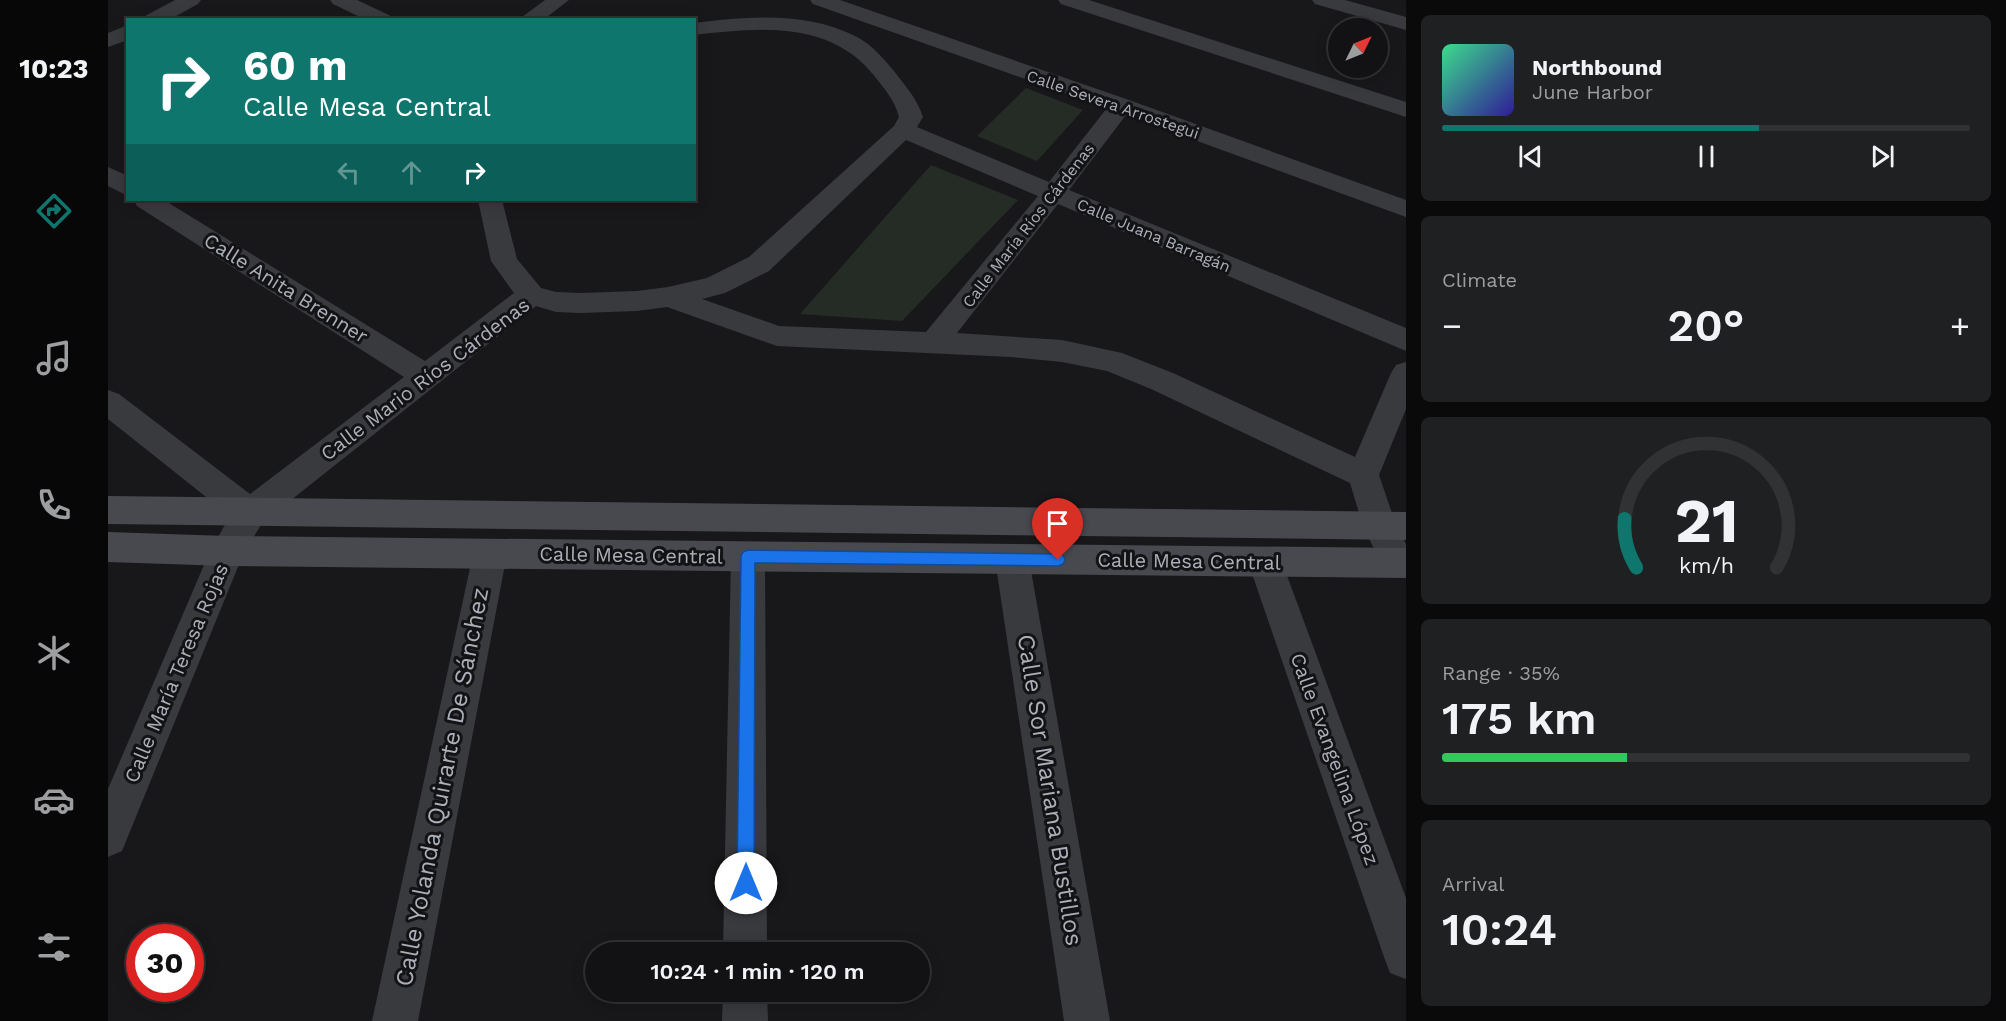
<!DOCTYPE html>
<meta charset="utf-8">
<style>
:root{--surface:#121214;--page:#1f2022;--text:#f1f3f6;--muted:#9c9ea0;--line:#313234;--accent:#0f766e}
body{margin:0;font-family:"Work Sans",sans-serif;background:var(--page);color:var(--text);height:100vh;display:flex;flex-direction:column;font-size:22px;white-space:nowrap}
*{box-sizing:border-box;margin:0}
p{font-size:20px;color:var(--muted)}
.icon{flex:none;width:33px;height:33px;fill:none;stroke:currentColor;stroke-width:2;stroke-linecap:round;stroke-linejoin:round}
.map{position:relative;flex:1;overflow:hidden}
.details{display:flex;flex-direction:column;gap:15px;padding:15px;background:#0a0a0b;width:600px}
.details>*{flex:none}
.hud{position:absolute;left:18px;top:18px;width:570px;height:183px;border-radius:0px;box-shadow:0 3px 15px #0003,0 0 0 2px var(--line);background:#0f766e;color:#fff;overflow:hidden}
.needle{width:39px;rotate:47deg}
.buttons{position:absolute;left:1220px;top:18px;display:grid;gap:12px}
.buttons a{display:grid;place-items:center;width:60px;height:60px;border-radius:50%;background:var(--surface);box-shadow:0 3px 15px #0003,0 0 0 2px var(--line);font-size:30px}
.speed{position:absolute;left:18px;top:924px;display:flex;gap:12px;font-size:30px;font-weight:700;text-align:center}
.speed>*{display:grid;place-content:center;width:78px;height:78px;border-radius:50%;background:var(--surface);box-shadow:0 3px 15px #0003,0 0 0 2px var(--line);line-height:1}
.speed .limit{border:9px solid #d22;background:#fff;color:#111}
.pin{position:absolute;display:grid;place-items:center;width:51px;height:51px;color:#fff;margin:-62px -26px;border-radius:50% 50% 50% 0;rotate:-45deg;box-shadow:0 0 6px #0007}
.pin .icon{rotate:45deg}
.me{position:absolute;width:66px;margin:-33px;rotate:0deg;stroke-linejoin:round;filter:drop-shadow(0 0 4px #0008)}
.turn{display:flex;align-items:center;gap:21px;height:126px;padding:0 18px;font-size:27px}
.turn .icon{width:78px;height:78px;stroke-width:2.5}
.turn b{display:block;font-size:42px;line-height:51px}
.lanes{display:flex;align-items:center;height:57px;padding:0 18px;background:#0003;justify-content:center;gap:30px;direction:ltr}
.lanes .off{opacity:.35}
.big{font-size:45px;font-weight:600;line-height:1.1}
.details .card{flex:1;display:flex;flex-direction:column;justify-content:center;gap:9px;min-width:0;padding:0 21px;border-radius:9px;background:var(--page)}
.details .dial{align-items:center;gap:0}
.dial svg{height:156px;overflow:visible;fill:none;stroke:var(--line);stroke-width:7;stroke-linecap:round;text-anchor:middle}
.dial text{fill:var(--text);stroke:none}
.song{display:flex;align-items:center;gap:18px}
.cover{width:72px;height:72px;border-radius:9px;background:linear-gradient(135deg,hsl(150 70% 55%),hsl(250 70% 35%))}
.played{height:6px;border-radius:3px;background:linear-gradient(90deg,var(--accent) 60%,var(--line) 60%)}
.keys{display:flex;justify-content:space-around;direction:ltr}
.heat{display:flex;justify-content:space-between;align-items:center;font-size:33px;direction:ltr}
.charge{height:9px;border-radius:4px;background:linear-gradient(90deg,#34c759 35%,var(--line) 0)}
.trip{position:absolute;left:477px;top:942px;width:345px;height:60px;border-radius:30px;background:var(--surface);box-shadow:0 3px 15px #0003,0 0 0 2px var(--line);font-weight:600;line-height:60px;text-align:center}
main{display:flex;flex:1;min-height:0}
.tabs{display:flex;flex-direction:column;width:108px;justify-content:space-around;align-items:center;background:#070708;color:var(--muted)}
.tabs .icon{width:42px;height:42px}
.tabs .current{color:var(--accent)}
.tabs b{font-size:27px;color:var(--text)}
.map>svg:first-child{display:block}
.green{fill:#242c25}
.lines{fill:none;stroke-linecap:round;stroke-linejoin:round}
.minor{fill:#393a3e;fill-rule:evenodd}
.secondary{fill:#47494e;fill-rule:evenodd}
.route{fill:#1a73e8;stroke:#114b97;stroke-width:1.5}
.labels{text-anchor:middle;stroke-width:6;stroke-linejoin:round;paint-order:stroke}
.far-street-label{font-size:16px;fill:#abafb8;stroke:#131315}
.street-label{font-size:20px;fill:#abafb8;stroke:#131315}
.near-street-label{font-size:24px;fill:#abafb8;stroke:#131315}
</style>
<main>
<nav class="tabs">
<b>10:23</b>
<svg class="icon current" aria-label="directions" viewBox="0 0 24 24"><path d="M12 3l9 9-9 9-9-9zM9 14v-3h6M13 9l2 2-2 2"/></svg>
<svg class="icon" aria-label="music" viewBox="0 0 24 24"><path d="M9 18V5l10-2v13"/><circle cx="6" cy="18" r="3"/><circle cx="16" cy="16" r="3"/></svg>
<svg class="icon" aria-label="phone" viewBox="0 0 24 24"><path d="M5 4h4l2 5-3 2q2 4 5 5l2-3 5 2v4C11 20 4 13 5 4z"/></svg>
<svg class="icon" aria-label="climate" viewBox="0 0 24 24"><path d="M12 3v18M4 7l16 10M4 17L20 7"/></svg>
<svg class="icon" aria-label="car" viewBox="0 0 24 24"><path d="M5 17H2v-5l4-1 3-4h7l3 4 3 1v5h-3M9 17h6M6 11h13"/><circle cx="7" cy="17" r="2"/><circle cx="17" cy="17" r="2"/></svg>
<svg class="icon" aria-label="filters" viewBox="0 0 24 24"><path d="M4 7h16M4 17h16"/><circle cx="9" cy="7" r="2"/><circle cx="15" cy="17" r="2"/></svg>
</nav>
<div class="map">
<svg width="1298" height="1021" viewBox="0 0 1298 1021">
<rect width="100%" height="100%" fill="#18181a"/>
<!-- green -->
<g class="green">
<polygon points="918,88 975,110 929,161 869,136"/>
<polygon points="823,165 910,200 794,321 692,314"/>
</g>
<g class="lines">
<!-- minor -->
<g class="minor">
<polygon points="67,0 93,0 90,4 61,20 34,20 37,16"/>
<polygon points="222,0 249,0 283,16 286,20 258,20 225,4"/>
<polygon points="437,0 461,0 435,20 410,20"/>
<path d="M 702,0 L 732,0 L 1021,100 L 1298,200 L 1298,217 L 1018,115 L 961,190 L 1298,328 L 1298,351 L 950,204 L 849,333 L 954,340 L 1014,353 L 1065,373 L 1247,457 L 1283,373 L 1288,365 L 1298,362 L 1298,409 L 1271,475 L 1288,525 L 1298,544 L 1298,575 L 1290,578 L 1278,574 L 1255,526 L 1242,483 L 1043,389 L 999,371 L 954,362 L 903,357 L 669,346 L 559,307 L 529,311 L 473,313 L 448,312 L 428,306 L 154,523 L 134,557 L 14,851 L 0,857 L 0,789 L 102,551 L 122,516 L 0,419 L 0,390 L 11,394 L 142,494 L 296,377 L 29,206 L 26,200 L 56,200 L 317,361 L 406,293 L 383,261 L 370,200 L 394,200 L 409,259 L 433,288 L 448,292 L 473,293 L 529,291 L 560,287 L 599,278 L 641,257 L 786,126 L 791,117 C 787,101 778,91 768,78 C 724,20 652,27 586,35 L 586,23 C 639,16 700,11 749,37 C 764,45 775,58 786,71 C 797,86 809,98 815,117 L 809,127 L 941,182 L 999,108 L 705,4 ZM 798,140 L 930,196 L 818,332 L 671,326 L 594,299 L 617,293 L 661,271 Z"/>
<polygon points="950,0 981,0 1298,102 1298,117 953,4"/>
<polygon points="1204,0 1237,0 1298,17 1298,30 1207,4"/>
<polygon points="20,25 20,40 0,47 0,33"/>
<polygon points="0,167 20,176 20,196 0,186"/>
<polygon points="382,539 394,544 399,554 310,1021 264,1021 365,554 370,544"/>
<polygon points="640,542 652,547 657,557 659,952 615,952 623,557 628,547"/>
<polygon points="904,544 916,548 921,559 1002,1021 956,1021 887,559 892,548"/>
<polygon points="1157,547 1169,551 1174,562 1298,898 1298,979 1282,973 1276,957 1140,562 1145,551"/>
<polygon points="615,992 659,992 660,1021 614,1021"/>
</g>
<!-- secondary -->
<g class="secondary">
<polygon points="0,496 1298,512 1298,540 0,524"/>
<polygon points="0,532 119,536 1298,548 1298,578 119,566 0,562"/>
</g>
</g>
<!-- route -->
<polygon class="route" points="640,550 950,554 955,555 957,560 955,564 950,566 647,563 646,883 644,889 638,891 631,889 629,883 633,556 635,552"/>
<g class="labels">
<!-- far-street labels -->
<g class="far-street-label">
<text transform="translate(1005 104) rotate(19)" y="6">Calle Severa Arrostegui</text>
<text transform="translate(920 225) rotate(-52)" y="6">Calle María Ríos Cárdenas</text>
<text transform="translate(1046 235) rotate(23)" y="6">Calle Juana Barragán</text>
</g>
<!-- street labels -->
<g class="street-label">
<text transform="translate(178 288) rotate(32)" y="7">Calle Anita Brenner</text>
<text transform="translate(317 379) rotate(-37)" y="7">Calle Mario Ríos Cárdenas</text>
<text transform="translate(523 555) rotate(1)" y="7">Calle Mesa Central</text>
<text transform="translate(1081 561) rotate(1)" y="7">Calle Mesa Central</text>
<text transform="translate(68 673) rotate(-67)" y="7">Calle María Teresa Rojas</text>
<text transform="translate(1227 759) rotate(70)" y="7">Calle Evangelina López</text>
</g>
<!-- near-street labels -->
<g class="near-street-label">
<text transform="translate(334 787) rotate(-79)" y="8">Calle Yolanda Quirarte De Sánchez</text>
<text transform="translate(942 790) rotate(81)" y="8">Calle Sor Mariana Bustillos</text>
</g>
</g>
</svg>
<div class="buttons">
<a><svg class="needle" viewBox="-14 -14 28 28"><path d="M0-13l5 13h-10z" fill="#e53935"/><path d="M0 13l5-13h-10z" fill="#9c9ea0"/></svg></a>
</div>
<div class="speed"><div class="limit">30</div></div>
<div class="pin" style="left:950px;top:560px;background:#d93025"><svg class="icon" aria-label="arrive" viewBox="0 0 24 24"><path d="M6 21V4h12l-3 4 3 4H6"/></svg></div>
<svg class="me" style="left:638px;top:883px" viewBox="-20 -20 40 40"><circle r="19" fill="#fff"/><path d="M0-13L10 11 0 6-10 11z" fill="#1a73e8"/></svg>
<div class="trip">10:24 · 1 min · 120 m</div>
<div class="hud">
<div class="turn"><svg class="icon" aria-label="right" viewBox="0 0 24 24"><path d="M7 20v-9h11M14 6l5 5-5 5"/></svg><div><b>60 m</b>Calle Mesa Central</div></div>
<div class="lanes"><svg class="icon off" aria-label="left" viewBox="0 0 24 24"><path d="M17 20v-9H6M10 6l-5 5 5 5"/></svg><svg class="icon off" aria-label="ahead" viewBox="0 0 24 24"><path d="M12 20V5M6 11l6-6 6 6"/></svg><svg class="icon" aria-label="right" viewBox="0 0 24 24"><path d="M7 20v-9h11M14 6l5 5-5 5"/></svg></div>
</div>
</div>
<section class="details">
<div class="card">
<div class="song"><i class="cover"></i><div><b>Northbound</b><p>June Harbor</p></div></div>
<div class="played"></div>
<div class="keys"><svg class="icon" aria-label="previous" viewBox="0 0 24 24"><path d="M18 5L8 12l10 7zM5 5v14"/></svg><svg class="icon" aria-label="pause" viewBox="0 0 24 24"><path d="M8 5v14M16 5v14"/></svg><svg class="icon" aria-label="next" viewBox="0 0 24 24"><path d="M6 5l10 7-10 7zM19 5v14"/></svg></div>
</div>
<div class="card"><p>Climate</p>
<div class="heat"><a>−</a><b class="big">20°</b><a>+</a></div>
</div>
<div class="card dial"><svg viewBox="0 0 100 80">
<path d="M14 69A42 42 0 1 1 86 69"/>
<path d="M14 69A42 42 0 0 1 8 44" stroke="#0f766e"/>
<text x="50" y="56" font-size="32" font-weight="700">21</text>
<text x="50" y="72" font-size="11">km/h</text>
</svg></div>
<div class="card"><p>Range · 35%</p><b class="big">175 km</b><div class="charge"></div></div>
<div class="card"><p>Arrival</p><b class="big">10:24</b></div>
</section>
</main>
